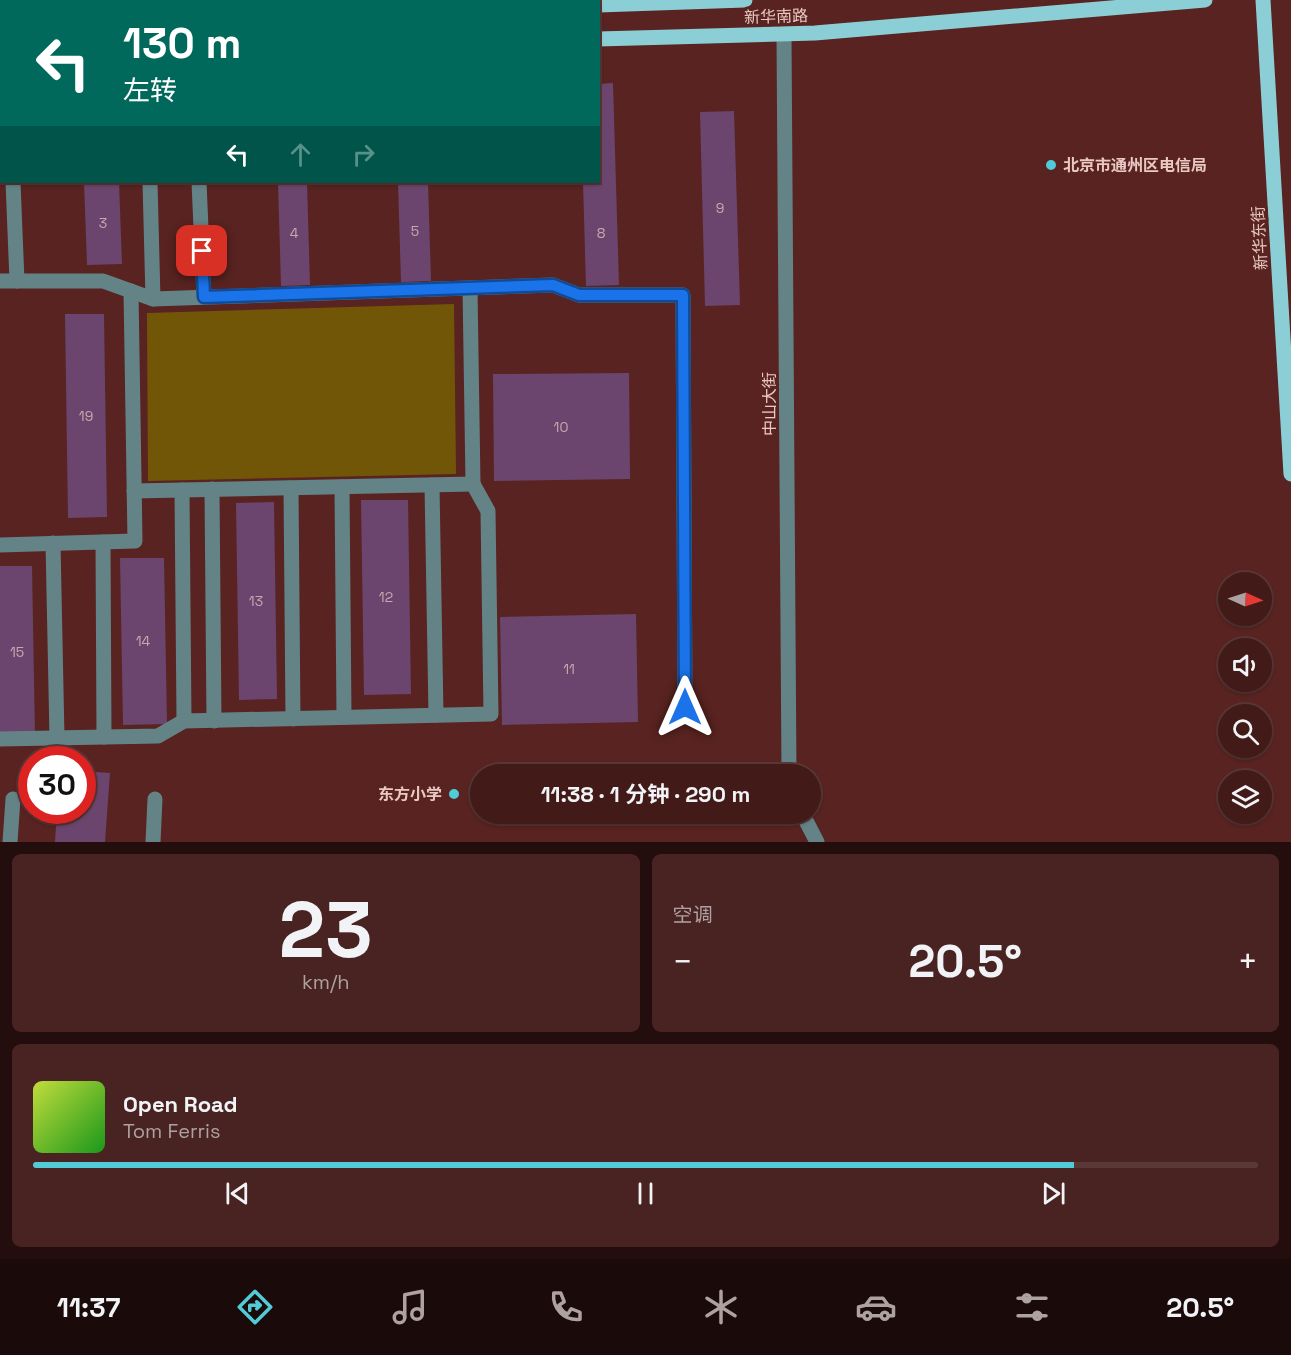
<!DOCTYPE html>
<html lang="zh">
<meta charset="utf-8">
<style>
:root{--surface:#421a18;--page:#492321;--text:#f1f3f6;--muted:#aea1a2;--line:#5a3837;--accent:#52cbd8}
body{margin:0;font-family:"Space Grotesk","Noto Sans SC",sans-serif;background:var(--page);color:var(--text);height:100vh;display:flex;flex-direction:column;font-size:22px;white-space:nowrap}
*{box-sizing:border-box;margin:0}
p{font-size:20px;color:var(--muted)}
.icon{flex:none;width:33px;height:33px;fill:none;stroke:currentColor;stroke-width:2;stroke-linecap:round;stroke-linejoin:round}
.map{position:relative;height:842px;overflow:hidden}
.drawer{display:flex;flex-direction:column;gap:12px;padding:12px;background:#240e0d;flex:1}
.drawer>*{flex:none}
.guide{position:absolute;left:0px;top:0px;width:600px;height:183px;box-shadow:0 2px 4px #0004,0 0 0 2px var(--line);background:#00695c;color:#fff;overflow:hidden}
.needle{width:39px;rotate:93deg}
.controls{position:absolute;left:1218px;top:572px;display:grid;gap:12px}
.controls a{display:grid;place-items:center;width:54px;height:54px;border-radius:50%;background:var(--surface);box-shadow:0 2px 4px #0004,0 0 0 2px var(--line);font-size:30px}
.speed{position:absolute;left:18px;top:746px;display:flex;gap:12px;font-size:30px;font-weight:700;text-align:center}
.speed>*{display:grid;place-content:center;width:78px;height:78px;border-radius:50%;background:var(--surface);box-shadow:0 2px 4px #0004,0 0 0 2px var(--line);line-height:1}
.speed .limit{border:9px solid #d22;background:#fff;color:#111}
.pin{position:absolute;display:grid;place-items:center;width:51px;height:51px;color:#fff;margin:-26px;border-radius:12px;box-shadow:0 3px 9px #0006}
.me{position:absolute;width:66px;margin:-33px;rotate:0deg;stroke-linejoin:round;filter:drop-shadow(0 0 4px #0008)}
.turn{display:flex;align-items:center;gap:21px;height:126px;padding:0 24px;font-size:27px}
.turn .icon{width:78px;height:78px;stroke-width:2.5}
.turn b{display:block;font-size:42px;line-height:51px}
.lanes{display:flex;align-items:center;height:57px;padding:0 24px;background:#0003;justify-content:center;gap:30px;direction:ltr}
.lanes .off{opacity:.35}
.big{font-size:45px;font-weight:700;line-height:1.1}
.drawer .tile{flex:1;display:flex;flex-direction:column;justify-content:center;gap:9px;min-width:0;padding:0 21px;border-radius:9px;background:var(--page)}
.drawer .dial{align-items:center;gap:0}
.dial b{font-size:78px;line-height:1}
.song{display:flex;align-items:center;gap:18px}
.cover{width:72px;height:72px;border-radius:9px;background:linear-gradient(135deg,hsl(70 70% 55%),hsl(120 70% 35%))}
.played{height:6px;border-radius:3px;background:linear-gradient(90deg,var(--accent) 85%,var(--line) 85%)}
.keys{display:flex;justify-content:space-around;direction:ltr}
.heat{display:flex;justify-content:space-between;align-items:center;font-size:33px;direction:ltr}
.drawer .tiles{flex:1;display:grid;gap:12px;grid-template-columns:1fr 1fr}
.tile:last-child{grid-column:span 2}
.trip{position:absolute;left:470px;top:764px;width:351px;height:60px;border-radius:30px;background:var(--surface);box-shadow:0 2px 4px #0004,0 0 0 2px var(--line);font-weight:700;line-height:60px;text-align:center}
.tab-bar{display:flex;height:96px;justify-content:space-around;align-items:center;background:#1a0a0a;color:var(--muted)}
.tab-bar .icon{width:42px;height:42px}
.tab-bar .current{color:var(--accent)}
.tab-bar b{font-size:27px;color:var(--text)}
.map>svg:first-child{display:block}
.green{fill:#725608}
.building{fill:#6b456d}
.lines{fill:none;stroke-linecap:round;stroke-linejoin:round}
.minor{stroke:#648386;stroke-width:15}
.major{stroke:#8cced6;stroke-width:15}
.route-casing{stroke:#114b97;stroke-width:15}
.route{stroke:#1a73e8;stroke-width:10}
.poi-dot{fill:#52cbd8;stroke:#582320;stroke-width:2}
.labels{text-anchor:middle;stroke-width:6;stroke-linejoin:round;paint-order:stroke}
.number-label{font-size:14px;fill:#caa7ae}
.street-label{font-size:16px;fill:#eac8c4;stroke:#582320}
.poi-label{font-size:16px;font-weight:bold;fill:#eac8c4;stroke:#582320;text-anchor:start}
</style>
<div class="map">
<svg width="1291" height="842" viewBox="0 0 1291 842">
<rect width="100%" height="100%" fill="#582320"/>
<!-- green -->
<polygon class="green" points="454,304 456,474 148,481 147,313"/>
<!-- building -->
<g class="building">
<polygon points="613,83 619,285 586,286 583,182 598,182 598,84"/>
<polygon points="734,111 740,305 705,306 700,112"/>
<polygon points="84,182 119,182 122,264 87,265"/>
<polygon points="278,182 307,182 310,285 281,286"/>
<polygon points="398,182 428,182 431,281 401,282"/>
<polygon points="65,314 104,314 107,517 68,518"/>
<polygon points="629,373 630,479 494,481 493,374"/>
<polygon points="361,500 408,500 411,694 364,695"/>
<polygon points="274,502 277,699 239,700 236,503"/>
<polygon points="120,558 164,558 167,724 123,725"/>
<polygon points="0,566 32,566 35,737 0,737"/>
<polygon points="636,614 638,722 502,725 500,617"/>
<polygon points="82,771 110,773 105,842 55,842 57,810 82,810"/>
</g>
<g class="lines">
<!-- minor -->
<g class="minor">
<polyline points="132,0 132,2"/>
<polyline points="784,35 789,774"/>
<polyline points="13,182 17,281"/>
<polyline points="150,182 153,299"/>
<polyline points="199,182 204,297"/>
<polyline points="0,281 103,281 153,299 553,285 579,295 683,295 685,707"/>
<polyline points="432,485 436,715"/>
<polyline points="342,487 344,717"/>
<polyline points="291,488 293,719"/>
<polyline points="212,489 214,721"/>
<polyline points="182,490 184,721"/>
<polyline points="134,491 473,484 470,288"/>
<polyline points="103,542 104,737"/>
<polyline points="53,543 57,738"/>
<polyline points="0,545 135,541 131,291"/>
<polyline points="0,739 158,736 184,721 491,714 488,511 473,484"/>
<polyline points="802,813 817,842"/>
<polyline points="10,842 13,799"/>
<polyline points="153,842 155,799"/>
</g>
<!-- major -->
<g class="major">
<polyline points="1263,0 1291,474"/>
<polyline points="598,5 745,0"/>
<polyline points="0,24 2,24"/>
<polyline points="598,39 815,33 1205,0"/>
<polyline points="0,56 2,56"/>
</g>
</g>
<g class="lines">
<!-- route casing -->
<g class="route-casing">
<polyline id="route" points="202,251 204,297 553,285 579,295 683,295 685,707"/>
</g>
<!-- route -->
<use href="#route" class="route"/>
</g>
<!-- markers -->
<g class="poi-dot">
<circle cx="1051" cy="165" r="6"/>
<circle cx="454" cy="794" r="6"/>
</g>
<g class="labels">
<!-- number labels -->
<g class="number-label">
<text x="720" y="213">9</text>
<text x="103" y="228">3</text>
<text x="415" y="236">5</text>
<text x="294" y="238">4</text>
<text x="601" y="238">8</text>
<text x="86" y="421">19</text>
<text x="561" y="432">10</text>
<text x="386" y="602">12</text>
<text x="256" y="606">13</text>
<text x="143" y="646">14</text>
<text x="17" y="657">15</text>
<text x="569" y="674">11</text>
</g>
<!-- street labels -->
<g class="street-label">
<text transform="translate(776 16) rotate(-2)" y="6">新华南路</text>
<text transform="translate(1259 238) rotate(-93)" y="6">新华东街</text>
<text transform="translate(769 404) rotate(-90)" y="6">中山大街</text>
</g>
<!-- poi labels -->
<g class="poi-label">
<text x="1063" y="171">北京市通州区电信局</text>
<text x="442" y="800" text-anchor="end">东方小学</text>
</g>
</g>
</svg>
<div class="controls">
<a><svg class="needle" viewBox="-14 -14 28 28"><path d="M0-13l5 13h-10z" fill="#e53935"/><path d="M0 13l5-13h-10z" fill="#aea1a2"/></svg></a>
<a><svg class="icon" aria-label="sound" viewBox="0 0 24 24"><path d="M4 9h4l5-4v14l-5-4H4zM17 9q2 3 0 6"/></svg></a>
<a><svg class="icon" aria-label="search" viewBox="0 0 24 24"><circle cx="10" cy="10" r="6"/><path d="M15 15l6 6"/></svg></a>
<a><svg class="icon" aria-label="layers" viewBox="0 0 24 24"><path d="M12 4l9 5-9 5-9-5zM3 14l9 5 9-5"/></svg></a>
</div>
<div class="speed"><div class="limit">30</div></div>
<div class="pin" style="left:202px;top:251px;background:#d93025"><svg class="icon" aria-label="arrive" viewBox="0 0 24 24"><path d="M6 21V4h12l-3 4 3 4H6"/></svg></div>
<svg class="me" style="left:685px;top:707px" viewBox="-20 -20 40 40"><path d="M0-17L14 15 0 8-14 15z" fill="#1a73e8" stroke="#fff" stroke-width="4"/></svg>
<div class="trip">11:38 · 1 分钟 · 290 m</div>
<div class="guide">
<div class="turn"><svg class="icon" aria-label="left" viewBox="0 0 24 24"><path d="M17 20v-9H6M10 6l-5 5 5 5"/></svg><div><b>130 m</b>左转</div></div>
<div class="lanes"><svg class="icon" aria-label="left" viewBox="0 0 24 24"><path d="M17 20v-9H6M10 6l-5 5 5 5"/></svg><svg class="icon off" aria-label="ahead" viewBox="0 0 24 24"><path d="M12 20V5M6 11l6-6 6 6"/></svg><svg class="icon off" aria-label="right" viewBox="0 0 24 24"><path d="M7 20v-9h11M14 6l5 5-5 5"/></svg></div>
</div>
</div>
<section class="drawer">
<div class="tiles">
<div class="tile dial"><b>23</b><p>km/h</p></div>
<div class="tile"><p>空调</p>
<div class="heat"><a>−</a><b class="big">20.5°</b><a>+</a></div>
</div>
<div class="tile">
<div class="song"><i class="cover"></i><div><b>Open Road</b><p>Tom Ferris</p></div></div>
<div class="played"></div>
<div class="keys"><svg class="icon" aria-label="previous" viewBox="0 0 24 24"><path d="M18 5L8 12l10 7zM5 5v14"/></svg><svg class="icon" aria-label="pause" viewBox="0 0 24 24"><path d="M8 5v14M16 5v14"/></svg><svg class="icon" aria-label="next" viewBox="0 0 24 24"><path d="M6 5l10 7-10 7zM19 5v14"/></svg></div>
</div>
</div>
</section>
<nav class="tab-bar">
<b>11:37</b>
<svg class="icon current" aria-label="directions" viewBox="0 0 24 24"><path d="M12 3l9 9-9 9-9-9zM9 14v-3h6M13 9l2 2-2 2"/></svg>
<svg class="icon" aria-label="music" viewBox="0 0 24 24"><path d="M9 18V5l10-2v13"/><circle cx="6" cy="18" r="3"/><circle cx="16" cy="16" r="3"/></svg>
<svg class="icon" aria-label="phone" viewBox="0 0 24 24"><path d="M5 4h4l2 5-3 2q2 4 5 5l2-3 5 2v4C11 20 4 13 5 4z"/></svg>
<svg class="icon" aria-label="climate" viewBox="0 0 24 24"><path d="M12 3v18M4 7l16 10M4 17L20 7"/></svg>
<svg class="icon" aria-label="car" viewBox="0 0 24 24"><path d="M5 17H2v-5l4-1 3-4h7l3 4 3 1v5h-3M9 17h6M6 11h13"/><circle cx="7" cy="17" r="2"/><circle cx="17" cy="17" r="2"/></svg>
<svg class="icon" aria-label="filters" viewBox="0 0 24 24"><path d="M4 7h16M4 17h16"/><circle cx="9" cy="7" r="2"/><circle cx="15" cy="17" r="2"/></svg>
<b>20.5°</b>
</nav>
